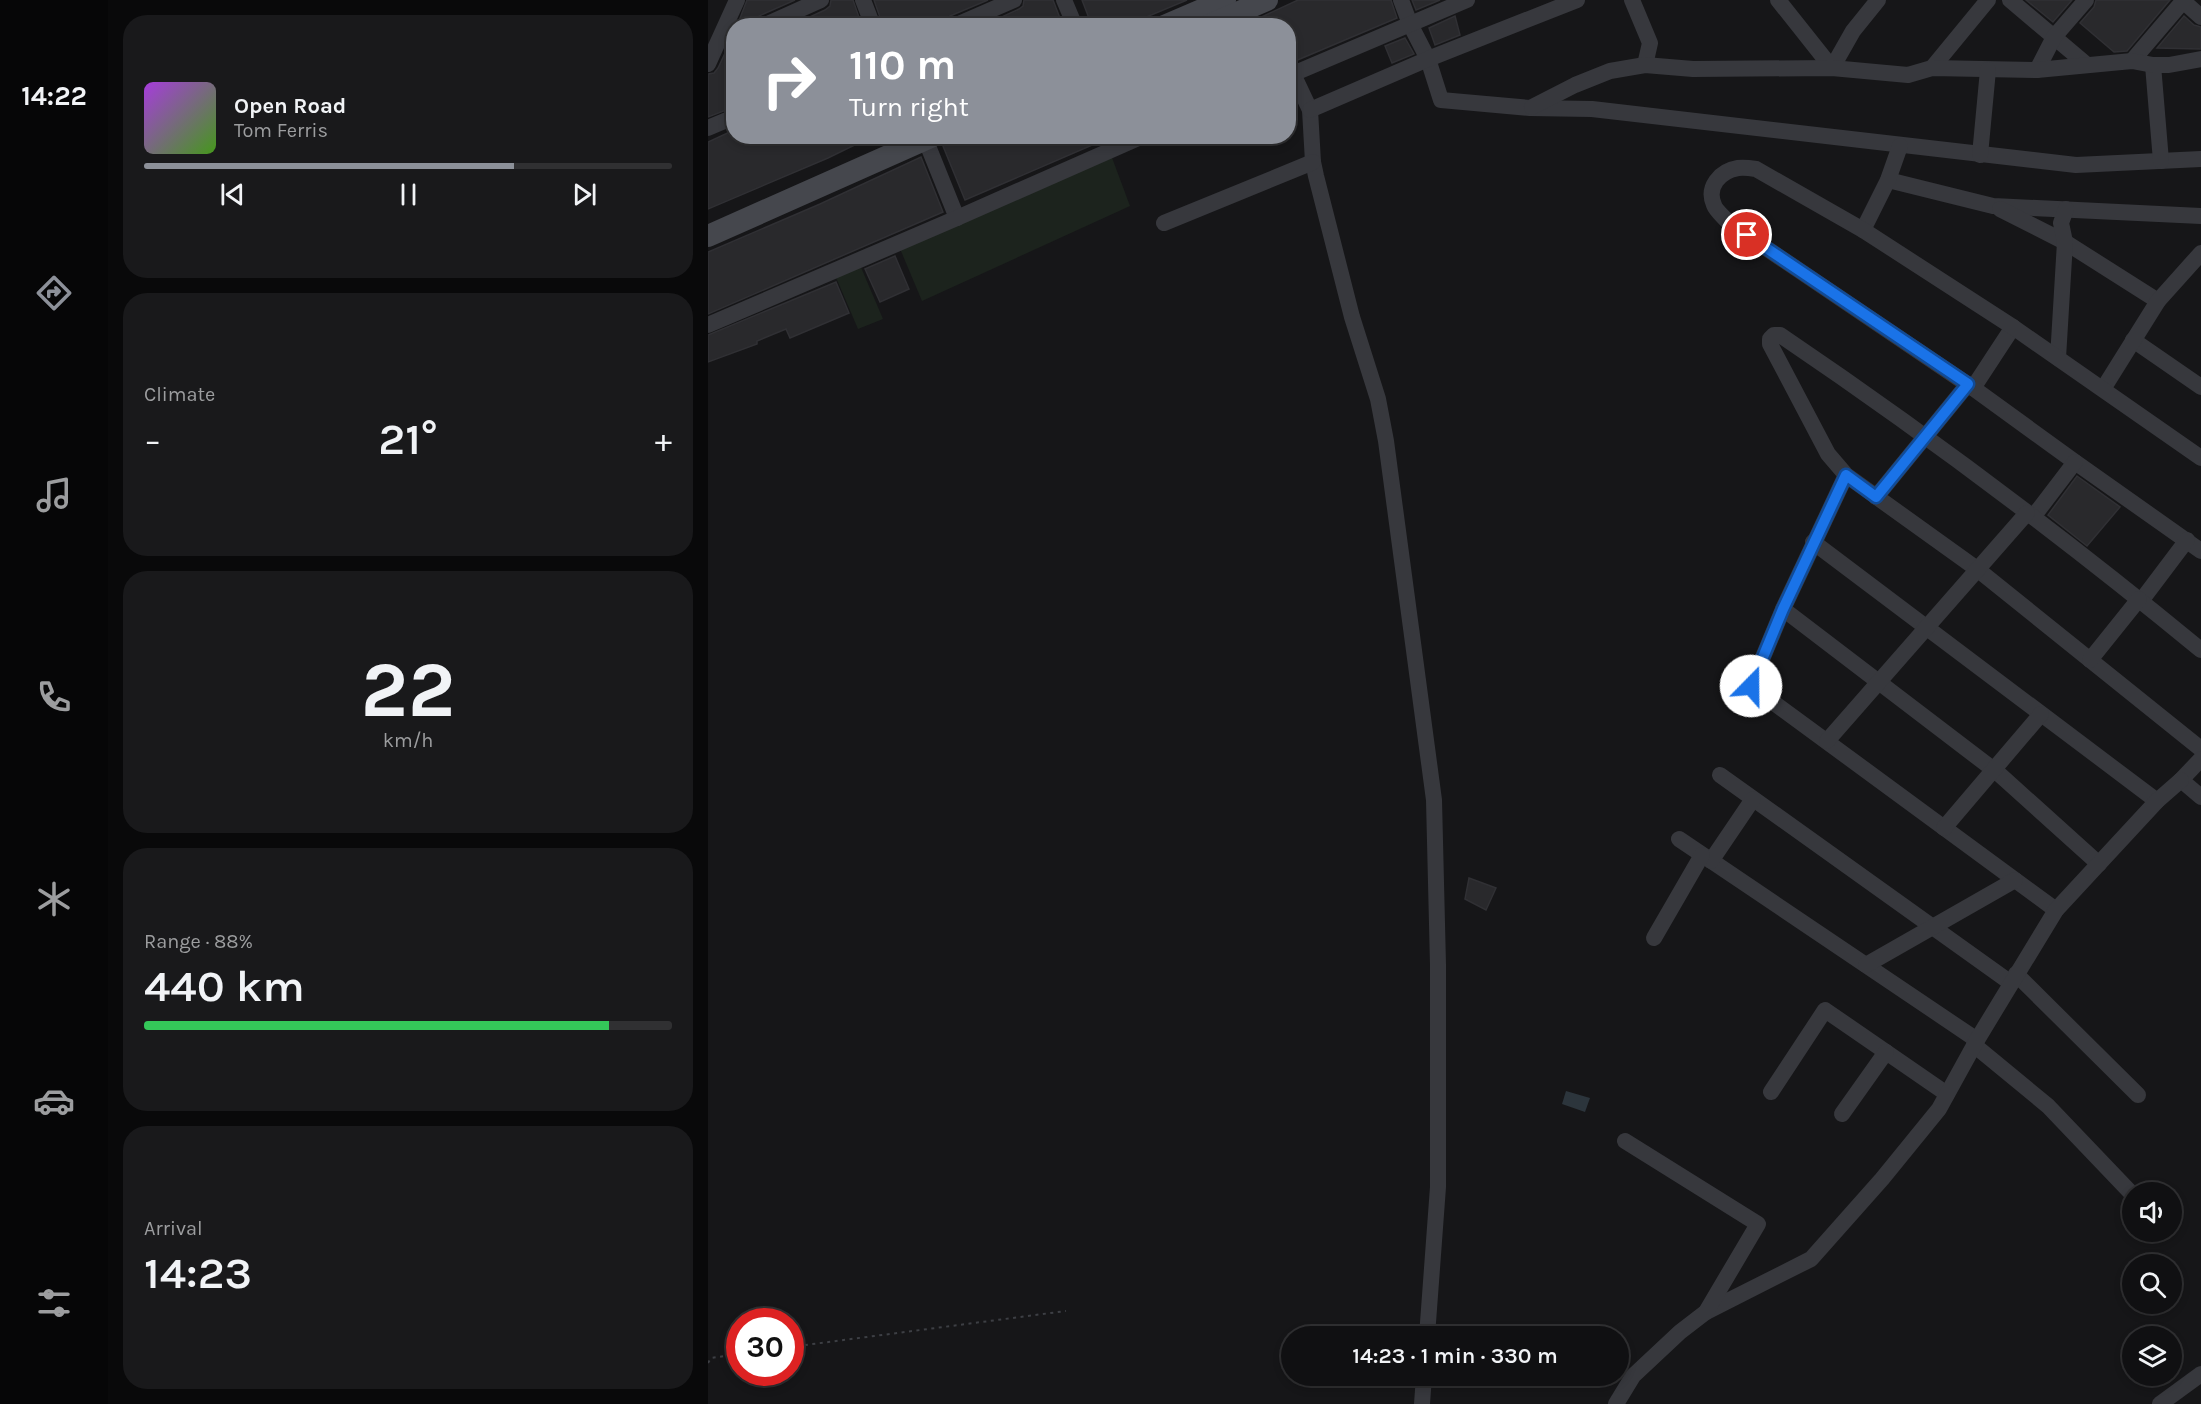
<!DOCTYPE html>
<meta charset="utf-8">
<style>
:root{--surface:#101012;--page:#19191b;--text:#f1f3f6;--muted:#9c9d9f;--line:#303032;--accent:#8c9099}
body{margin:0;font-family:Karla,sans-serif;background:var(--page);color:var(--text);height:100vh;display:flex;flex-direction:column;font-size:22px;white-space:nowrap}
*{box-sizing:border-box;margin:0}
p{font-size:20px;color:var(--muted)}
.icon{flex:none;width:33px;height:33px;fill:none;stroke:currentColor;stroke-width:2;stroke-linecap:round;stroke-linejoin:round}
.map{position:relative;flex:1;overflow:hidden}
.details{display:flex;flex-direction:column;gap:15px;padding:15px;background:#09090a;width:600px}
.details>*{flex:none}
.hud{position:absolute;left:18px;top:18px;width:570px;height:126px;border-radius:24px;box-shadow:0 3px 9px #0003,0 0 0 2px var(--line);background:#8c9099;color:#fff;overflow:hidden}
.fabs{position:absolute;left:1414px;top:1182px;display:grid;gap:12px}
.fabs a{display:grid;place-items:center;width:60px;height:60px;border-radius:50%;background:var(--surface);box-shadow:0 3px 9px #0003,0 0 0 2px var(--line);font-size:30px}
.speed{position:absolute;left:18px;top:1308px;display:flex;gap:12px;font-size:30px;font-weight:700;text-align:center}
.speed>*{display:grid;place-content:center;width:78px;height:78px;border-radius:50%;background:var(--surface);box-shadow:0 3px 9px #0003,0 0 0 2px var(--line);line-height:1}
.speed .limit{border:9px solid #d22;background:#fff;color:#111}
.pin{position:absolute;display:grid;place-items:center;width:51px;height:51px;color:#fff;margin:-26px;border:3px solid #fff;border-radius:50%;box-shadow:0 2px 6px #0007}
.me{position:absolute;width:66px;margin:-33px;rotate:22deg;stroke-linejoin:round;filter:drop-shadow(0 0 4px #0008)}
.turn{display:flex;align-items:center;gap:21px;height:126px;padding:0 24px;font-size:27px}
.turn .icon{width:78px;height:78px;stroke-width:2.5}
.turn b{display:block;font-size:42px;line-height:51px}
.big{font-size:45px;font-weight:600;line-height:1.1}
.details .card{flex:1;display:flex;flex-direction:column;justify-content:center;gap:9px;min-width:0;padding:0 21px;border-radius:24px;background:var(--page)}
.details .dial{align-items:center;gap:0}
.dial b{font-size:78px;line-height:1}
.song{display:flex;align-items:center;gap:18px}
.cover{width:72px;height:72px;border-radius:9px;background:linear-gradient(135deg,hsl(280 70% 55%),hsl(100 70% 35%))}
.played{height:6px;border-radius:3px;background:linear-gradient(90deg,var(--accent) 70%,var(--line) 70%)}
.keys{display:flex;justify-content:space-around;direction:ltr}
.heat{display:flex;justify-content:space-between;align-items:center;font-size:33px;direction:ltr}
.charge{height:9px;border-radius:4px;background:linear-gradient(90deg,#34c759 88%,var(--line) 0)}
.trip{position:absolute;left:573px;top:1326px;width:348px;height:60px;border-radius:30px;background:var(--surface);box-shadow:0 3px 9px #0003,0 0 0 2px var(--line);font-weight:600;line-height:60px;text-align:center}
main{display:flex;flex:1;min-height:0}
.tabs{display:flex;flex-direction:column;width:108px;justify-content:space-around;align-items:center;background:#060607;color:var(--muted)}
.tabs .icon{width:42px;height:42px}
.tabs .on{color:var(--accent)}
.tabs b{font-size:27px;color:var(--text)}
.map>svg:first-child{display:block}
.green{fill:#1c231d}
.water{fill:#2c353c}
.building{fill:#29292c;stroke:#303034;stroke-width:1.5}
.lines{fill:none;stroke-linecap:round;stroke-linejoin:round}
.path{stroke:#3d3f44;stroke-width:2;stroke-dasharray:3 4.5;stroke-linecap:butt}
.minor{stroke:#37383d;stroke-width:16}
.secondary{stroke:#45474d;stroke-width:22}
.route-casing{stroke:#114b97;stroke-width:15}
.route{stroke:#1a73e8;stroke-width:10}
</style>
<main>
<nav class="tabs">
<b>14:22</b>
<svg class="icon on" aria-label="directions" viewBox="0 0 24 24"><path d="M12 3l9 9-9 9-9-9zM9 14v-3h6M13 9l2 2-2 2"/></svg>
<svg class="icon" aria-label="music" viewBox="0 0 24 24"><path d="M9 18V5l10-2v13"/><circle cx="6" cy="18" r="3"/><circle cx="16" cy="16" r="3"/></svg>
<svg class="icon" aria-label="phone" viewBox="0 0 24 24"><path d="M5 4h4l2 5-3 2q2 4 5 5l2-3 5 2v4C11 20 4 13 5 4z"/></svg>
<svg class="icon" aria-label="climate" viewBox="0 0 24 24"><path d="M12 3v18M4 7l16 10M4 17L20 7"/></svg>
<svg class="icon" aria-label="car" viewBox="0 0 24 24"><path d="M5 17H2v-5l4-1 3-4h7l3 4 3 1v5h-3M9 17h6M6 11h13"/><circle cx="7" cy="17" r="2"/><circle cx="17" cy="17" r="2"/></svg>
<svg class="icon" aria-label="filters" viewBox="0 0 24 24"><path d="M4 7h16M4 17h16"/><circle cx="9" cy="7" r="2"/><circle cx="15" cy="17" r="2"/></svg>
</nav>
<section class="details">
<div class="card">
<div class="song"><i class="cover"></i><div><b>Open Road</b><p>Tom Ferris</p></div></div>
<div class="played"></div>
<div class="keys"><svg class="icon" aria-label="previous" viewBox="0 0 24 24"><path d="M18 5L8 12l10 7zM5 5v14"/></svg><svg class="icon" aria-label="pause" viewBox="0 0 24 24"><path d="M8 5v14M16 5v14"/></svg><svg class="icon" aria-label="next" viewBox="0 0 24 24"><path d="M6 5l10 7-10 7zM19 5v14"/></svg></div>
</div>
<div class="card"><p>Climate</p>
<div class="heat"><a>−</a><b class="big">21°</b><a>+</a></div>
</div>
<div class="card dial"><b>22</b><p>km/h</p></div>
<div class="card"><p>Range · 88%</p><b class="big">440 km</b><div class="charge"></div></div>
<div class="card"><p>Arrival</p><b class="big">14:23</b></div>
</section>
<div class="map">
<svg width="1493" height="1404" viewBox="0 0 1493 1404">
<rect width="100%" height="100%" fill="#161618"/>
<!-- green -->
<g class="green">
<polygon points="403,155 422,206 214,301 190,244"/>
<polygon points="152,265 175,319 150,329 127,275"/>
</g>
<!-- water -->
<polygon class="water" points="858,1091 882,1098 877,1112 854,1104"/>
<!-- building -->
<g class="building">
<polygon points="39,0 87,0 51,16 45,26 29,26"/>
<polygon points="123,0 145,0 154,26 82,26 117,10 122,6"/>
<polygon points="166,0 280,0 242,16 237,20 236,26 175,26"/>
<polygon points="316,0 345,0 355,26 274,26 311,9 315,6"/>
<polygon points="374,0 479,0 417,26 384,26"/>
<polygon points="590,0 683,0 689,18 580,64 580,26 534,26"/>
<polygon points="704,0 732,0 708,10"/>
<polygon points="1318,0 1364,0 1345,22"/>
<polygon points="1388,0 1462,0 1419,51 1406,52 1372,23 1386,7"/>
<polygon points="747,16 752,35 727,45 721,28"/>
<polygon points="1476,16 1486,25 1493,27 1493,49 1449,48"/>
<polygon points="26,34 26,107 0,117 0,74 6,73 10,68"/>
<polygon points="697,38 706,54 684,63 677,46"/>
<polygon points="26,130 26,136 165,136 120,158 0,209 0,142"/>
<polygon points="256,136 405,136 257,200 235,146"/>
<polygon points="213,157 235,212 0,314 0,252 112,204"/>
<polygon points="187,256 201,289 172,302 157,269"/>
<polygon points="128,282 141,313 82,338 78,329 49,341 49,344 0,362 0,335"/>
<polygon points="1369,476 1412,507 1379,546 1340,515"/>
<polygon points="761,878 788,888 778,910 757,899"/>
</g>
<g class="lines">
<!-- path -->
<g class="path">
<polyline points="82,1347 358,1311"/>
<polyline points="0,1363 3,1358 32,1354"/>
</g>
<!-- minor -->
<g class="minor">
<polyline points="155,0 165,26"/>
<polyline points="356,0 367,26"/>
<polyline points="693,0 702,24 720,59 733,100 822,108 884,109 1368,165 1493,159"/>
<polyline points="924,0 942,43 937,65"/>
<polyline points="1070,0 1124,68 1145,31 1170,0"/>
<polyline points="1302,0 1378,64"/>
<polyline points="1474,0 1493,17"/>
<polyline points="55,26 113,0"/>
<polyline points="246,26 306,0"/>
<polyline points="1424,61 1476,0"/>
<polyline points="0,64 29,0"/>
<polyline points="1445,65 1453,161"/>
<polyline points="1224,68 1280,0"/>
<polyline points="1329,70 1346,37 1378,0"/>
<polyline points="585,74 602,110 605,162 608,176 644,317 670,399 678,441 726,800 730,965 730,1187 719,1336"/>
<polyline points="580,76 759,0"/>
<polyline points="824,107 867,85 902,71 937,65 985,69 1124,68 1200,75 1224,68 1329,70 1424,61 1445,65 1461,65 1493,59"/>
<polyline points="602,110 720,59 869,0"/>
<polyline points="0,128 26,117"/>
<polyline points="216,136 249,218"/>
<polyline points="1272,155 1280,70"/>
<polyline points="1180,180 1285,206 1493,216"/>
<polyline points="1292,209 1357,242 1450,301"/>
<polyline points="456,223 605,162"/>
<polyline points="1155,230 1180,180 1192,146"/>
<polyline points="0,325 249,218 435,136"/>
<polyline points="1425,340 1493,387"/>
<polyline points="1350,358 1357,242 1353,223 1358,209"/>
<polyline points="1265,388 1305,327"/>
<polyline points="1395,389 1450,301 1493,253"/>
<path d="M 1493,458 L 1305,327 L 1155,230 L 1048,169 C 1042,168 1036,167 1030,168 C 1012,171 998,187 1006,205 C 1008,211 1016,217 1021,223 L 1265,388 L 1367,462 L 1493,551"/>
<polyline points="1138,475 1075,609 1043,686 1348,910"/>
<polyline points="1168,497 1260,384"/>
<polyline points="1325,517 1367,462"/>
<polyline points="1105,542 1449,801"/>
<polyline points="1433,601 1479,540"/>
<polyline points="1075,609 1290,773 1391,864"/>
<path d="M 1493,650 C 1358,539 1217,433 1072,335 L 1066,335 L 1062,339 L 1062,344 L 1120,454 L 1138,475 L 1269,569 L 1493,749"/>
<polyline points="1382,660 1431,599"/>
<polyline points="1119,741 1319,513"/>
<polyline points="1493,759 1473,780 1493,797"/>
<polyline points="1012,775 1303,983"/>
<polyline points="1236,828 1333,714"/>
<polyline points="971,839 1269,1040"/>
<polyline points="1003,861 1045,799"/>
<polyline points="946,938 994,855"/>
<polyline points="1158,965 1307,880"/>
<polyline points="1308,974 1430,1095"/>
<polyline points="1266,1045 1340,1106 1425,1195"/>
<polyline points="1063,1092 1117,1010 1239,1094"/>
<polyline points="1134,1114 1178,1052"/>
<polyline points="998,1312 1103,1259 1174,1179 1231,1109 1269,1040 1348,910 1449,801 1473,780"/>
<polyline points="714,1404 716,1376"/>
<polyline points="908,1404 925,1376 972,1332 998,1312 1050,1224 917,1141"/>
<polyline points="1452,1404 1493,1374"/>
</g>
<!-- secondary -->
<g class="secondary">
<polyline points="456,26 517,0"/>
<polyline points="499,26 559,0"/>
<polyline points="0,236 225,136"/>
</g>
</g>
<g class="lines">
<!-- route casing -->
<g class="route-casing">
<polyline id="route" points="1039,235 1260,384 1168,497 1138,475 1075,609 1043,686"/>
</g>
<!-- route -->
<use href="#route" class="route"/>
</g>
</svg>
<div class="fabs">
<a><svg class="icon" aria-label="sound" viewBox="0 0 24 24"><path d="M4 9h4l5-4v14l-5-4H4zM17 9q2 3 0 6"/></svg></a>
<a><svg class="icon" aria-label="search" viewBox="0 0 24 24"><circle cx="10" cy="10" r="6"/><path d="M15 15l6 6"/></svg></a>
<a><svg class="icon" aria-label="layers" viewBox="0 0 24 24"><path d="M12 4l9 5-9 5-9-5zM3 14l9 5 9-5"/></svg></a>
</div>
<div class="speed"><div class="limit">30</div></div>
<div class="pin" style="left:1039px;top:235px;background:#d93025"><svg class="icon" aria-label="arrive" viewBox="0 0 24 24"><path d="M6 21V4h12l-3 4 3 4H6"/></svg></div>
<svg class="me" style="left:1043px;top:686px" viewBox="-20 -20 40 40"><circle r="19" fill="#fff"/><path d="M0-13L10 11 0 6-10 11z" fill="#1a73e8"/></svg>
<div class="trip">14:23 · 1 min · 330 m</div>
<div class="hud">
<div class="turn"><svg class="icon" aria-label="right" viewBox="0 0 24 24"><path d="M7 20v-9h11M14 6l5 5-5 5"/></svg><div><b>110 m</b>Turn right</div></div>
</div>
</div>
</main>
